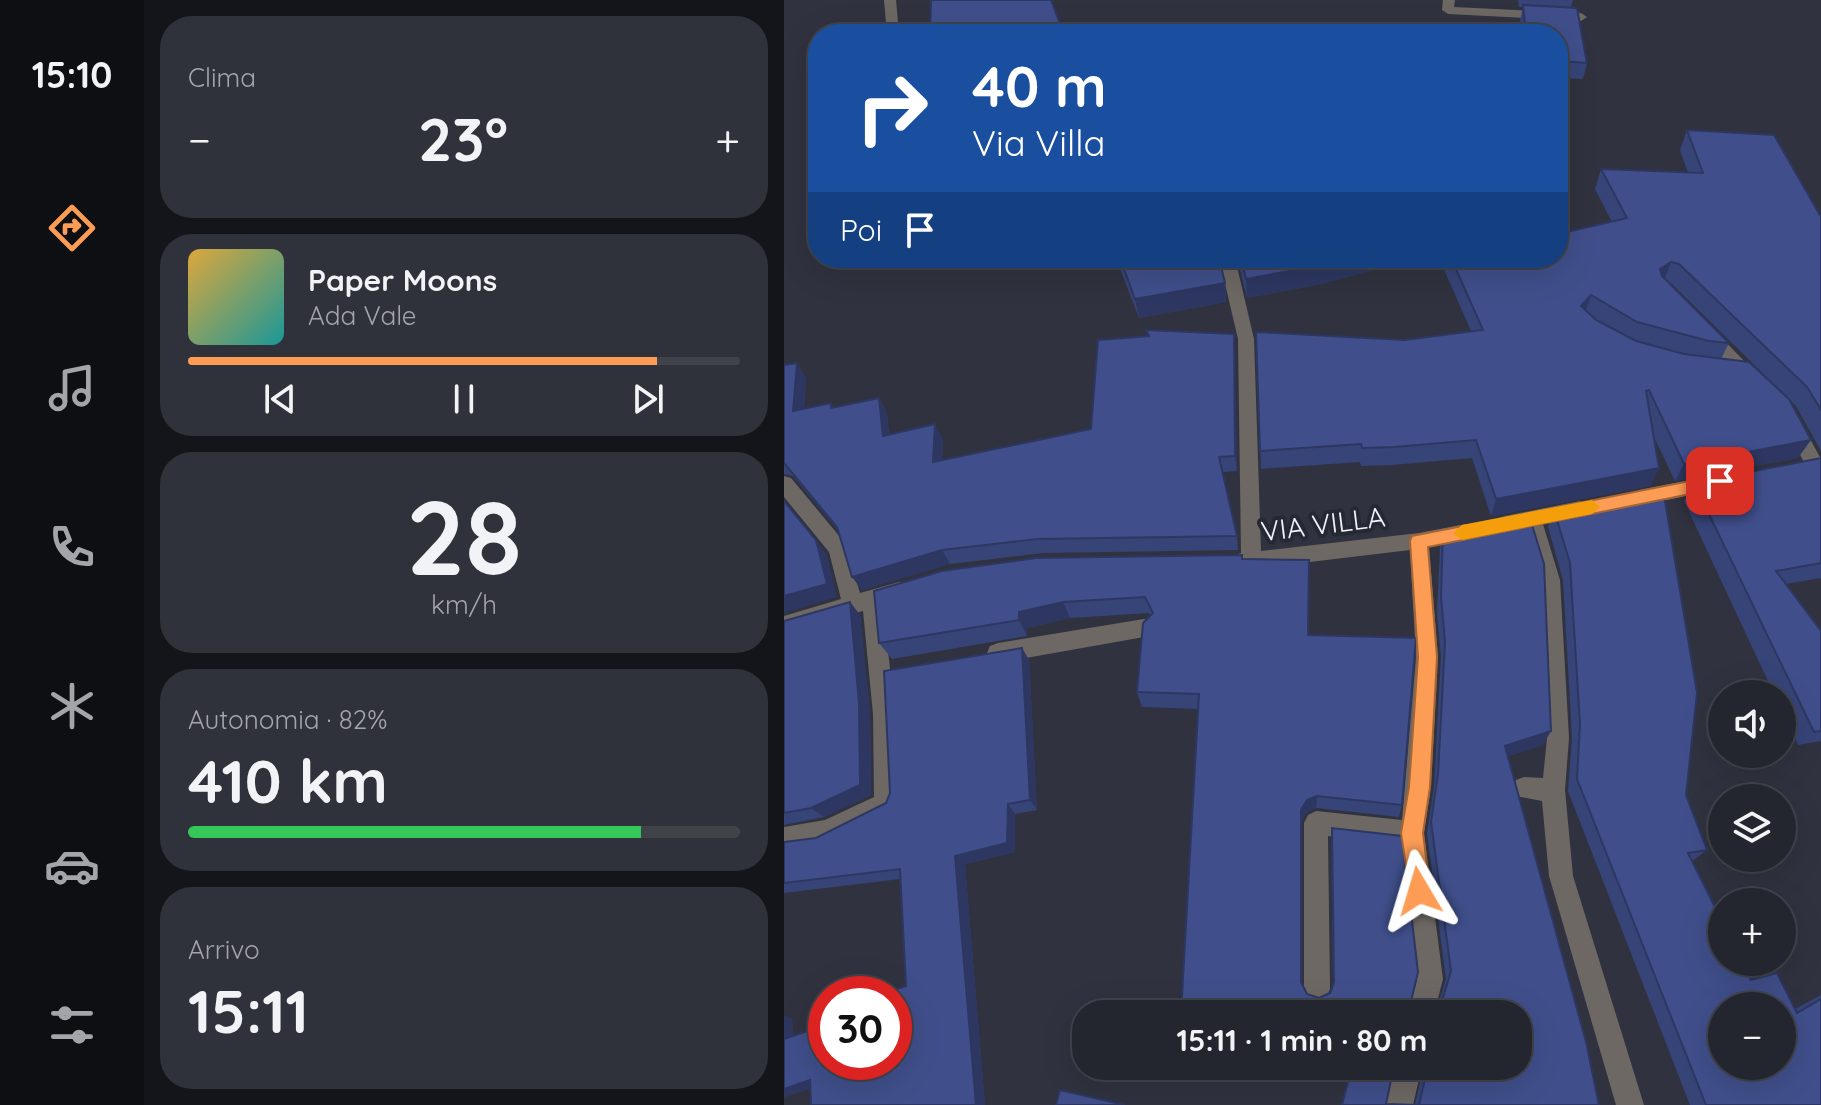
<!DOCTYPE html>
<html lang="it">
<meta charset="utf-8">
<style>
:root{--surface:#24262f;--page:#30323b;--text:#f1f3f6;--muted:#a3a5aa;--line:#41434b;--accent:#fd9d55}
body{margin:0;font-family:Quicksand,sans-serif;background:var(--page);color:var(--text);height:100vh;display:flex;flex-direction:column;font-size:30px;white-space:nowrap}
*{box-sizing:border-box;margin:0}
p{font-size:26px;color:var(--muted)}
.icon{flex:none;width:44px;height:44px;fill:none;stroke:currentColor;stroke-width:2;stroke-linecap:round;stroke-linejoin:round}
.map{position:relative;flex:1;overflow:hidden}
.panel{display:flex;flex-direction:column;gap:16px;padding:16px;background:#14151a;width:640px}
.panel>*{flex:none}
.banner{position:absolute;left:24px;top:24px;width:760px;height:244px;border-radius:32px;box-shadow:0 8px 32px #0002,0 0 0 2px var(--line);background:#1a4fa0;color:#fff;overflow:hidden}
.fabs{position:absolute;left:924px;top:680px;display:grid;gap:16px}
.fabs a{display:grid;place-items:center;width:88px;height:88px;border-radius:50%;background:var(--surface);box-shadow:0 8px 32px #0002,0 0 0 2px var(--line);font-size:40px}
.speed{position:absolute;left:24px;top:976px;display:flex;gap:16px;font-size:40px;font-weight:700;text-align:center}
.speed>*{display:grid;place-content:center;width:104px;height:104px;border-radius:50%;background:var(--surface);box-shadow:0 8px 32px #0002,0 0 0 2px var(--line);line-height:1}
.speed .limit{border:12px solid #d22;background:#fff;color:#111}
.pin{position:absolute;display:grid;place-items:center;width:68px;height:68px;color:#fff;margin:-34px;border-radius:16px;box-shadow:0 4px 12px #0006}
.me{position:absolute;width:88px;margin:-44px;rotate:353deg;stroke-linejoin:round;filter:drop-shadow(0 0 6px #0008)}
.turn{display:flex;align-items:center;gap:28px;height:168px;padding:0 32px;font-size:36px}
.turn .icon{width:104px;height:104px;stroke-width:2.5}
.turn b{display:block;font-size:56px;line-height:68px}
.then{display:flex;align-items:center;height:76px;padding:0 32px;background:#0003;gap:16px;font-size:30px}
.big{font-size:60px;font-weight:700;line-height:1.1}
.panel .card{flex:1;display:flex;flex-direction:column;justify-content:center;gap:12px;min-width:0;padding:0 28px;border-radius:32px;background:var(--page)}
.panel .dial{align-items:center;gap:0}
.dial b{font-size:104px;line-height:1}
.song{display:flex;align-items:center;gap:24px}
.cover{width:96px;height:96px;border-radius:12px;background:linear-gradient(135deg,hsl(40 70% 55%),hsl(180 70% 35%))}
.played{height:8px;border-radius:4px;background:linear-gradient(90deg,var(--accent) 85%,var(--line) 85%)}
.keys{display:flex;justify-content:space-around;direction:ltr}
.heat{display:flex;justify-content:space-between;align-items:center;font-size:44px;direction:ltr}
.charge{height:12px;border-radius:6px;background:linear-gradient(90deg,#34c759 82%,var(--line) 0)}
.trip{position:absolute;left:288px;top:1000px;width:460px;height:80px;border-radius:32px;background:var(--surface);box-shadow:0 8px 32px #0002,0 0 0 2px var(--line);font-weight:700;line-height:80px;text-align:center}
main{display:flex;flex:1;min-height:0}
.tab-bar{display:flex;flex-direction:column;width:144px;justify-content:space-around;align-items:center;background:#0e0f13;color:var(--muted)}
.tab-bar .icon{width:56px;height:56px}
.tab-bar .active{color:var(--accent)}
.tab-bar b{font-size:36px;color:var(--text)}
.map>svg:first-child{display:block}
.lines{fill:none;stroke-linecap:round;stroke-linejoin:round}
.street{fill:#6e6864;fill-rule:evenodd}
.wall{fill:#374478}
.shaded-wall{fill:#2d3761}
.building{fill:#404f8b;stroke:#2d3761;stroke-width:2;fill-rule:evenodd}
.route{fill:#fd9d55;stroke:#a46637;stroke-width:2}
.slow{fill:#f59e0b}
.labels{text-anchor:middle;stroke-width:8;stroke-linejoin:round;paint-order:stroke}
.street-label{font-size:28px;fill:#f0f3fa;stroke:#262934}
</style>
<main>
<nav class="tab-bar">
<b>15:10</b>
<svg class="icon active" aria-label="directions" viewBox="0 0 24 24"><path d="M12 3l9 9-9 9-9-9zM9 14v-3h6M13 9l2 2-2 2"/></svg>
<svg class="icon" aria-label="music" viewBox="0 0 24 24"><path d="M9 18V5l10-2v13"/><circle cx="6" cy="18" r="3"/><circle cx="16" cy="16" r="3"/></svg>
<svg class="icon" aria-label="phone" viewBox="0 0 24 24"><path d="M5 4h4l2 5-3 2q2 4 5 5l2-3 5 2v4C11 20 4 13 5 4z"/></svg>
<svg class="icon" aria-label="climate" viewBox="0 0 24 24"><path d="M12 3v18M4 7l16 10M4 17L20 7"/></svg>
<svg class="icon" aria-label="car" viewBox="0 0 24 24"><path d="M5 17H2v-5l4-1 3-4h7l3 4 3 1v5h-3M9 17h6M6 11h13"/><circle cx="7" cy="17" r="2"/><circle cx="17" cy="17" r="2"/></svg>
<svg class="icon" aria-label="filters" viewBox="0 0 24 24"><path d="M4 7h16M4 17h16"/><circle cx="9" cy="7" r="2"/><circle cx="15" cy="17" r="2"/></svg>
</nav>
<section class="panel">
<div class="card"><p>Clima</p>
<div class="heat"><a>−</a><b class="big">23°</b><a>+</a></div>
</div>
<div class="card">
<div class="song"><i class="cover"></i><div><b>Paper Moons</b><p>Ada Vale</p></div></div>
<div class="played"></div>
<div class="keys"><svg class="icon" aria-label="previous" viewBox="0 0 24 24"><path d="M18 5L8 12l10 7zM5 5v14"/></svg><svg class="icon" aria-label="pause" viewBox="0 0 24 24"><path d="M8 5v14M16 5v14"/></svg><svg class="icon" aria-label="next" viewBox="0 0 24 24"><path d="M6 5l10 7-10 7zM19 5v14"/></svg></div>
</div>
<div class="card dial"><b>28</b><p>km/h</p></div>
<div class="card"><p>Autonomia · 82%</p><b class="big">410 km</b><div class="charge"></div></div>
<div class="card"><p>Arrivo</p><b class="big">15:11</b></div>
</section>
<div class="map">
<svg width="1037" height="1105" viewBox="0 0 1037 1105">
<rect width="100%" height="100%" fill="#30333f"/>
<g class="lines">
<!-- street -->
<g class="street">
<polygon points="100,0 112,0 115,34 103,34"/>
<polygon points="659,0 671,0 670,7 797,13 803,17 797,21 664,14 658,10"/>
<polygon points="435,258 451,258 470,339 477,551 635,533 682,524 689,526 692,532 689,538 645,547 654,657 647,787 640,833 659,979 650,1014 624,1014 633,979 617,844 544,836 546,989 542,998 533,1002 524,998 520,989 520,823 524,815 532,811 618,820 632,657 626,550 467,569 449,568 446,562 449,556 457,553 454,339"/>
<polygon points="922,326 928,328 967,368 970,372 967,376 955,376 916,336 916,328"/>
<polygon points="1009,417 1015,419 1037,459 1037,468 1023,468 1000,424"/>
<polygon points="933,475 942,482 933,489 855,506 845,498 855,490"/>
<polygon points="0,476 7,478 61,543 76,593 115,582 122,585 125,591 122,597 99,605 111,714 114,803 110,811 43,844 0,851 0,827 41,820 90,797 89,714 79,611 0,634 0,616 57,599 45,552 0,497"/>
<polygon points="796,501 803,504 806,509 803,514 759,524 776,580 785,738 781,790 789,876 860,1105 832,1105 765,876 758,801 732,796 728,788 732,780 740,777 759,778 763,738 756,580 741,528 721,532 714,530 711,524 714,518 721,516"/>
<polygon points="360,619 367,621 371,628 367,635 360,637 214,663 206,660 203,653 206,646 214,643"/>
<polygon points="610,1066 638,1066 629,1105 601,1105"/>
</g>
</g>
<!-- wall -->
<g class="wall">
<polygon points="734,0 789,0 787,7 803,63 799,79 774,78 774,34 737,34 736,21 739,7 735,7"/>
<polygon points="903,130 1037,217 1037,451 1012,406 887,283 885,282 945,343 937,359 1014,458 891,481 869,435 875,468 866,486 707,516 688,458 608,465 577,466 576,462 477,469 472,332 620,340 687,331 655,258 774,258 828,222 811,189 817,169 904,173 896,150"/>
<polygon points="332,258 435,258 441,283 442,302 355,318"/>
<polygon points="453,258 635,258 537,284 463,298"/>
<polygon points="362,330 450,334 453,471 438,472 453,536 454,550 259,553 166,564 78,590 54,530 9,476 0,474 0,365 22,378 20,409 47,403 49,408 95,398 103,414 105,434 159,439 158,460 307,429 364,336"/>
<polygon points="1037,458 1037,578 1001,584 1037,631 1037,741 1014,745 998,711 998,694 990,694 900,501 910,483"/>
<polygon points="770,510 902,795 923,850 908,861 967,980 1011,1009 1037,995 1037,1105 906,1105 784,791 788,738 779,580 764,527"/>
<polygon points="659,531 759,745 724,756 815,1105 557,1105 568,1066 610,1066 602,1104 631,1104 640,1066 734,1066 397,1014 414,709 358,707 353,692 367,616 365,613 286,618 243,628 243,636 108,659 95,643 458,559 524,635 618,805 615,817 532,808 523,812 517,822 517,982 523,994 535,998 546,993 549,985 547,839 548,828 625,1010 652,1011 662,979 643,833 650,787 657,657 653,614 656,548"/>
<polygon points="66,602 76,615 86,714 87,795 40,817 0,825 0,621"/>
<polygon points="245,660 253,810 231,814 231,852 181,864 201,1105 27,1105 27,1088 0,1097 0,1016 8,1019 9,1036 42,1062 122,986 116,879 0,893 0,842 32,838 102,803"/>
</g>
<!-- shaded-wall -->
<g class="shaded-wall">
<polygon points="564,258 635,258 537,284 463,298 462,279"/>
<polygon points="887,262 880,281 876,269"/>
<polygon points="441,283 442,302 355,318 351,299"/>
<polygon points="807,295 801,314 797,306"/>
<polygon points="450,334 451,350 453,471 451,456"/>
<polygon points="13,363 22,378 19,426 9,411"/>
<polygon points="95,398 103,414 107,451 99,436"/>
<polygon points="151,424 159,439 157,477 149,462"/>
<polygon points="1027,440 1014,458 891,481 900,464"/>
<polygon points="875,468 866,486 707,516 712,499"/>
<polygon points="32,540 42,553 53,597 0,613 0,596"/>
<polygon points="158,550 166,564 78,590 68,577"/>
<polygon points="66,602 76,615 86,714 87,795 40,817 27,808"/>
<polygon points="279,602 286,618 243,628 243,636 235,620 235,612"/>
<polygon points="238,648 245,660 253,810 246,800"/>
<polygon points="767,731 759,745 715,759 721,746"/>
<polygon points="533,796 532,808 523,812 517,822 517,810 523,800"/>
<polygon points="224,804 231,814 231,852 181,864 201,1105 192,1105 171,856"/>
<polygon points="0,1016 8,1019 10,1045 0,1042"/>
<polygon points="26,1080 41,1083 0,1097 0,1089"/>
</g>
<!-- building -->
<g class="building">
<polygon points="147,0 267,0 280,34 146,34"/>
<polygon points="739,5 793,8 803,63 774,61 774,34 742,34"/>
<polygon points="384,26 388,34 316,34"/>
<polygon points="903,130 990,135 1037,217 1037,410 1023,387 895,264 887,262 876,269 878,276 945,343 925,341 853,322 807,295 797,306 812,320 852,341 900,354 965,362 1005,399 1027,440 900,464 865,390 862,391 875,468 712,499 692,440 610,447 578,448 577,444 476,451 472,332 620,340 699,330 667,258 774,258 774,234 843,218 817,169 919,173"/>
<polygon points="336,258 435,258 441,283 351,299"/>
<polygon points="457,258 564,258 537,265 462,279"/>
<polygon points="362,330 450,334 451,456 435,457 453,536 253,539 158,550 68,577 53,527 0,463 0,365 13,363 9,411 47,403 47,408 95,398 99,436 151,424 149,462 307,429 314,340 365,336"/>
<polygon points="1037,458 1037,563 992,571 1037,631 1037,731 1030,732 910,483"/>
<path d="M 879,489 L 913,693 L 902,795 L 923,850 L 904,853 L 938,921 L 938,962 L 958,962 L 967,980 L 993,973 L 1013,1013 L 1037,999 L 1037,1105 L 922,1105 L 793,779 L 796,724 L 786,563 L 770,510 ZM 938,1006 L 998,1006 L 998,1066 L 938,1066 Z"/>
<polygon points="0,501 32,540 43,584 0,596"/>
<polygon points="745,515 760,564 767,731 721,746 802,1042 815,1105 558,1105 568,1066 610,1066 602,1104 635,1105 644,1066 734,1066 734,1014 397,1014 415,694 353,692 359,623 369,613 361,597 279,602 235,612 235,620 95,643 90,591 158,571 252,558 458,555 458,559 525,560 524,635 632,638 618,805 533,796 523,800 517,810 517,982 523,994 535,998 546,993 550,982 548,828 618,836 634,972 625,1010 655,1011 667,971 647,822 654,774 661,642 657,597 659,531"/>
<polygon points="66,602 75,703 76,785 27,808 0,813 0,621"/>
<polygon points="238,648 246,800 224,804 223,843 171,856 192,1105 27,1105 26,1080 0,1089 0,1039 42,1025 42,1062 110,1062 110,994 96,994 122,986 116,869 0,883 0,842 32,838 102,803 106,793 100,671"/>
<polygon points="276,1090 341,1105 272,1105"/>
</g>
<!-- route -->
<polygon class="route" points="936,475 945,481 936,488 644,547 653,657 646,787 639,833 646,891 643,899 635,903 627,899 617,833 625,787 634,657 626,541 628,536"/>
<!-- slow -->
<polygon class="slow" points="808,500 816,507 808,514 678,540 669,533 678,525"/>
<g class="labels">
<!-- street labels -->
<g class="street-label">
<text transform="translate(539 524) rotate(-7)" y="10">VIA VILLA</text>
</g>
</g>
</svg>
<div class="fabs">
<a><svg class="icon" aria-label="sound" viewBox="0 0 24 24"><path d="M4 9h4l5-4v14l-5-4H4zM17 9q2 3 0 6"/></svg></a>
<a><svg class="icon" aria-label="layers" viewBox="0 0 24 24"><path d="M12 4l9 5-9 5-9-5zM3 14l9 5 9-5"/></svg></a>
<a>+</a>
<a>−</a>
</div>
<div class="speed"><div class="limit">30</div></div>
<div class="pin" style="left:936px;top:481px;background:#d93025"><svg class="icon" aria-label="arrive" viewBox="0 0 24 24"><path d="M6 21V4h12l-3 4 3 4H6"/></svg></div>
<svg class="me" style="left:635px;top:891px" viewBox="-20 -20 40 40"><path d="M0-17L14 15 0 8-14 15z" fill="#fd9d55" stroke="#fff" stroke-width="4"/></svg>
<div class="trip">15:11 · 1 min · 80 m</div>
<div class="banner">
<div class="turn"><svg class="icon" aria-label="right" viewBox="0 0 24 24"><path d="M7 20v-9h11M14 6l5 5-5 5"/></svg><div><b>40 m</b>Via Villa</div></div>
<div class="then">Poi<svg class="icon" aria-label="arrive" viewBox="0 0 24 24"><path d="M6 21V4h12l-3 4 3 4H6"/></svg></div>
</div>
</div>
</main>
